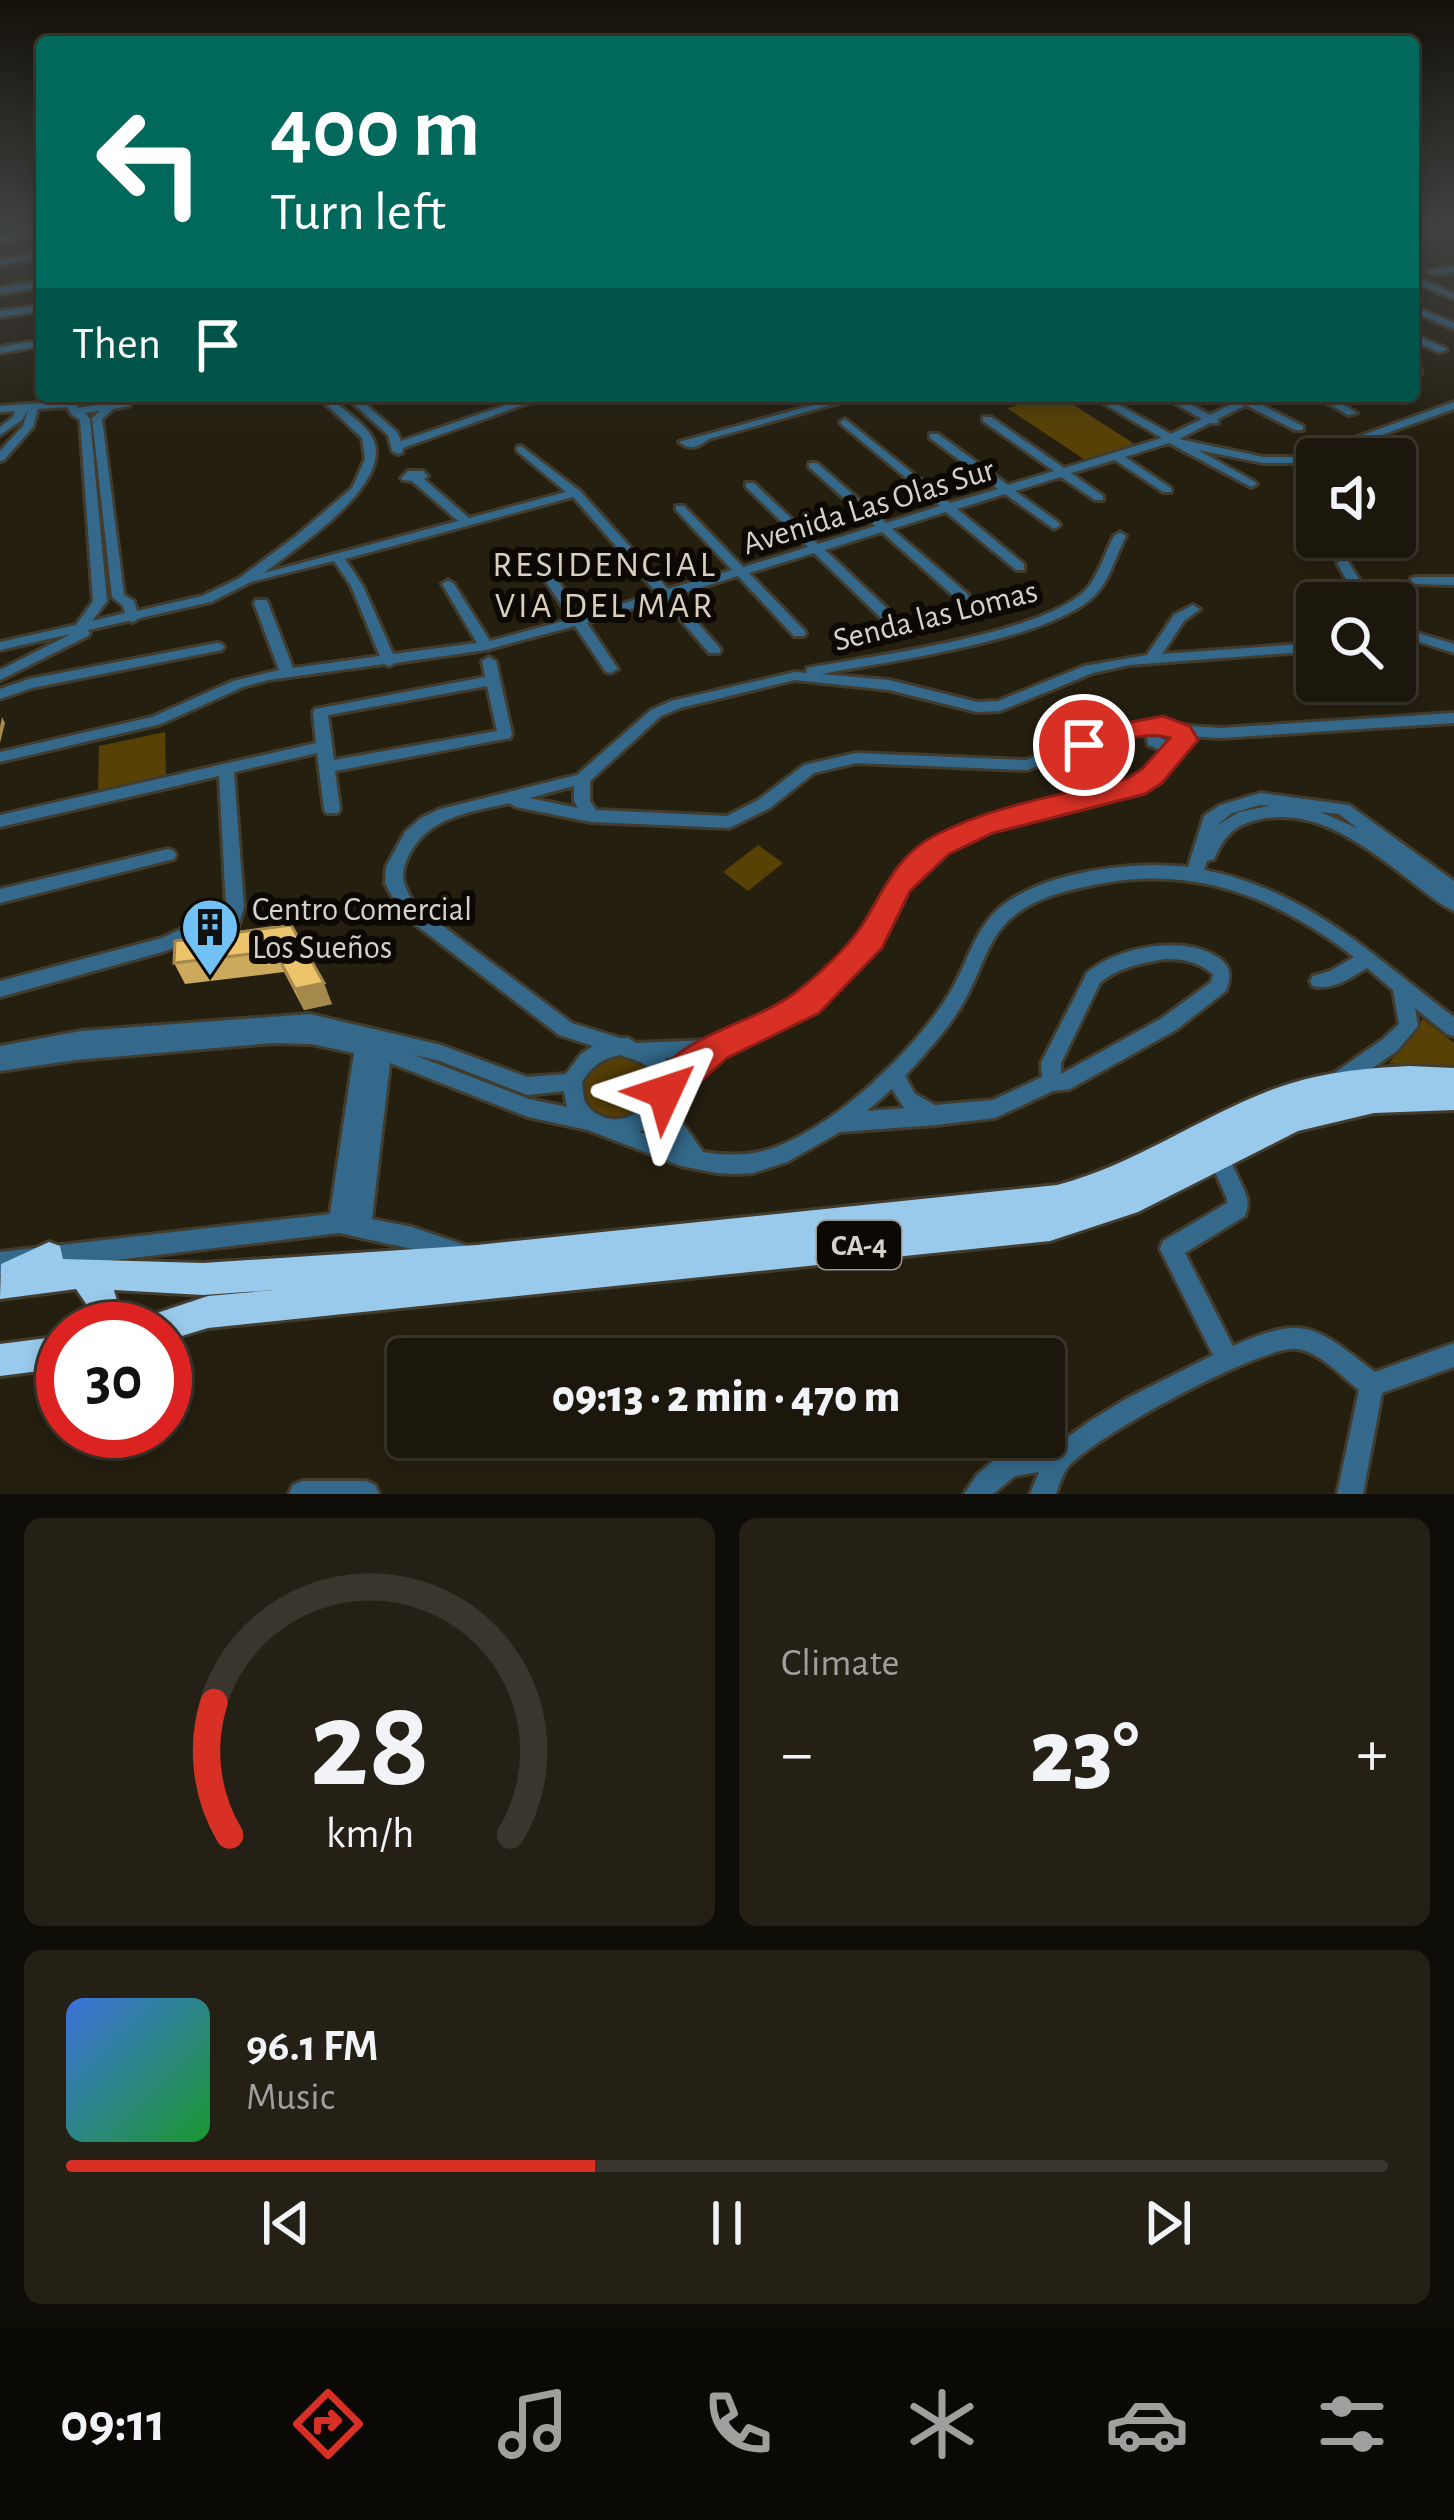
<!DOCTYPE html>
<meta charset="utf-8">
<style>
:root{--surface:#1c170c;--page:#252015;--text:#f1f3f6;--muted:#a09f9d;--line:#3a362d;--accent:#d93025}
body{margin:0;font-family:"Alegreya Sans",sans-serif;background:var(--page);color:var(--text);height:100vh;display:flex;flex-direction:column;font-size:45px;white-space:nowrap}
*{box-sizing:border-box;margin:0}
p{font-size:39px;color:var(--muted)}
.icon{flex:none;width:66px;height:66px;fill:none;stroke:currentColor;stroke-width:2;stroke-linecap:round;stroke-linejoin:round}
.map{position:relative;height:1494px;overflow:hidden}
.panel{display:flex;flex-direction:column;gap:24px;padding:24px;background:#0f0d07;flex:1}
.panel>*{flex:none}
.top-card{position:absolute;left:36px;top:36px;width:1383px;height:366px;border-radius:12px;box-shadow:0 6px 18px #0003,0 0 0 3px var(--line);background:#00695c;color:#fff;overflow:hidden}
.controls{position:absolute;left:1296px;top:438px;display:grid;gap:24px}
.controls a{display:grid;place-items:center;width:120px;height:120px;border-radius:12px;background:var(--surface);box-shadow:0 6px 18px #0003,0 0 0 3px var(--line);font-size:60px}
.speed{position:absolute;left:36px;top:1302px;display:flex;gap:24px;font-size:60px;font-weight:700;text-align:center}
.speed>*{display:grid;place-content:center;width:156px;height:156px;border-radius:50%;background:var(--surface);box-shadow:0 6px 18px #0003,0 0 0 3px var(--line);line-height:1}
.speed .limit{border:18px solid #d22;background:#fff;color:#111}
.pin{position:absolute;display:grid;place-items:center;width:102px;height:102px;color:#fff;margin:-51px;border:6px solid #fff;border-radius:50%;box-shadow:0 3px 12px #0007}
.me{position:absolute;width:132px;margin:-66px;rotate:48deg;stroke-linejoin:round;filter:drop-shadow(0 0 9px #0008)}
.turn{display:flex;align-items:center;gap:42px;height:252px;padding:0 36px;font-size:54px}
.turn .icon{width:156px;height:156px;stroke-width:2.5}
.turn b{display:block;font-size:84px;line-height:102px}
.then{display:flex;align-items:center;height:114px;padding:0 36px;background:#0003;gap:24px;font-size:45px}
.big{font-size:90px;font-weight:800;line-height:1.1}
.panel .tile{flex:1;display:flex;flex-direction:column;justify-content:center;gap:18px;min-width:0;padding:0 42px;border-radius:18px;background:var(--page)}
.panel .dial{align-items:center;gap:0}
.dial svg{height:312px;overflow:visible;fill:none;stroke:var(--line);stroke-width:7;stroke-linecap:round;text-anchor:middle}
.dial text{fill:var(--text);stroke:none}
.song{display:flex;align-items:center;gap:36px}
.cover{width:144px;height:144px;border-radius:18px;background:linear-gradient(135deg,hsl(220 70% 55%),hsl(130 70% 35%))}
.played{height:12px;border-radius:6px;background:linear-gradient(90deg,var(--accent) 40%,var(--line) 40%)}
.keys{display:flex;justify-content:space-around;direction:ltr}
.heat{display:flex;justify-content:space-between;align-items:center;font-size:66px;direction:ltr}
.panel .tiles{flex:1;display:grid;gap:24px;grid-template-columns:1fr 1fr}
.tile:last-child{grid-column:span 2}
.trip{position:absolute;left:387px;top:1338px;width:678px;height:120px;border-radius:12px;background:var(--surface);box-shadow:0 6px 18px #0003,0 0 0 3px var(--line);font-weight:800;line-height:120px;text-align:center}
.tabs{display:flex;height:192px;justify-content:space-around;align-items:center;background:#0b0905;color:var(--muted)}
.tabs .icon{width:84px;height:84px}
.tabs .active{color:var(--accent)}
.tabs b{font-size:54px;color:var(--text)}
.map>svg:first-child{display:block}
.green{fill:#584105}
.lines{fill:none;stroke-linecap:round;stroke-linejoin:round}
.minor-casing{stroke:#413c2e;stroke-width:6}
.highway-casing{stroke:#413c2e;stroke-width:6}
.minor{fill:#34698b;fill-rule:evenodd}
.highway{fill:#99c9eb;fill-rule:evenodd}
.wall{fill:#cba95d}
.shaded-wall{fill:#a5894c}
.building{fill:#ecc46c;stroke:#a5894c;stroke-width:3}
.route{fill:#d93025;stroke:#8d1f18;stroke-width:3}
.labels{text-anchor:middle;stroke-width:12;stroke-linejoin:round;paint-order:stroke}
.shield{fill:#0c0904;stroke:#99968e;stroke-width:3}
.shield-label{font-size:30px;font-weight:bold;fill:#d6d2c9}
.street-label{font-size:33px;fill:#d6d2c9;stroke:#0c0904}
.poi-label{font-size:33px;fill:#d6d2c9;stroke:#0c0904;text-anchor:start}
.neighbourhood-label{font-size:36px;letter-spacing:3px;fill:#d8cfbd;stroke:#0c0904}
</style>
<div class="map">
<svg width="1454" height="1494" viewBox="0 0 1454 1494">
<rect width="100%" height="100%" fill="#251f10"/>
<!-- green -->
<g class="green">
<polygon points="1051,396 1060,396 1136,445 1085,460 1007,408"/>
<polygon points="165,732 166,776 98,791 99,746"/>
<polygon points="758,845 783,863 748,891 723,872"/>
<polygon points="1423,1019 1454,1043 1454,1071 1389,1063"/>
<path d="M 620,1051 L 650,1063 L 658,1092 C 635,1125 605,1130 580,1097 C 583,1067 593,1063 620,1051 Z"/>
</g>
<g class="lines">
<!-- minor casing -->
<g class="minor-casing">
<g id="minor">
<polygon points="42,230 42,234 0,241 0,237"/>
<polygon points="42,253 42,259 0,265 0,259"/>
<polygon points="1454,266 1454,272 1432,274 1428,271"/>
<polygon points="1413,276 1454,294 1454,299 1413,282"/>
<polygon points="42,281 42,287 0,294 0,288"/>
<polygon points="42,305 42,311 0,317 0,311"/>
<polygon points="1413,306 1454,323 1454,329 1413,312"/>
<polygon points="1413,334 1445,348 1447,350 1439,352 1413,341"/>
<polygon points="42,340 42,346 0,353 0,347"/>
<polygon points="1413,366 1421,369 1421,373 1413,373"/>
<path d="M 74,396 L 86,396 L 76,405 L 78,408 L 121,401 L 125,396 L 135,396 L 129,406 L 113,409 L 102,419 L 124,595 L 134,601 L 137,611 L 202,596 L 238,579 L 296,536 L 352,488 L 365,459 L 362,438 L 317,396 L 328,396 C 341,408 360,420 370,434 C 402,480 294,549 264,573 L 458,521 L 412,481 L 403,480 L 401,478 L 408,471 L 423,471 L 428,476 L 424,479 L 469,518 L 566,492 L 517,451 L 517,447 L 521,446 L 580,491 L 668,589 L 732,570 L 676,510 L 676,506 L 684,506 L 743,567 L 808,547 L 746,487 L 746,483 L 754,483 L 818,544 L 875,526 L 809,467 L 809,463 L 817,463 L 886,523 L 940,506 L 841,424 L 840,422 L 845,419 L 950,503 L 998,489 L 930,438 L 930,434 L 938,434 L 1008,485 L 1054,471 L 983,421 L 983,417 L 991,417 L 1064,468 L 1162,438 L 1091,396 L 1103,396 L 1171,434 L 1202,419 L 1162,396 L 1175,396 L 1210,415 L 1239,400 L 1239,397 L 1260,396 L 1254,401 L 1303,426 L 1303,430 L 1295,430 L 1246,405 L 1218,419 L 1218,423 L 1210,423 L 1179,439 L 1263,457 L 1302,457 L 1454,402 L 1454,409 L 1303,463 L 1263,463 L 1198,450 L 1255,482 L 1257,484 L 1251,487 L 1169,443 L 1125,457 L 1171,488 L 1171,492 L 1163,492 L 1115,460 L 1071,473 L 1103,496 L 1103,500 L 1095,500 L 1061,477 L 1015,491 L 1058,522 L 1060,525 L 1054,529 L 1005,494 L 957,509 L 1024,564 L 1024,570 L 1016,570 L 946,512 L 892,529 L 968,594 L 969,597 L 968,600 L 958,600 L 882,532 L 825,550 L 891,612 L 893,615 L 891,618 L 881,618 L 814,553 L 749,573 L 804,630 L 806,633 L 804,636 L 794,636 L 738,576 L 674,596 L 719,647 L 721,650 L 719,653 L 709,653 L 663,599 L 587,623 L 618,669 L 611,673 L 606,672 L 575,626 L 486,650 L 395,663 L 389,666 L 384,664 L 268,680 L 243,687 L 161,724 L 0,762 L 0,752 L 152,717 L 233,681 L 279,670 L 254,603 L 256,600 L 266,600 L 268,603 L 293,668 L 380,656 L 351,586 L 334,561 L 251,582 L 211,602 L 140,618 L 133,622 L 128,621 L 88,630 L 90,633 L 88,636 L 0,680 L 0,670 L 71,634 L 0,650 L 0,642 L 76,625 L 93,601 L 80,420 L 71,414 L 67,407 L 38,409 L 33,427 L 4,460 L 0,461 L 0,451 L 23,426 L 28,410 L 22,420 L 0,435 L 0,427 L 13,417 L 15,411 L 0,412 L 0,406 L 67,401 ZM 100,411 L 92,418 L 112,597 L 123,606 L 125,613 L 92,621 L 107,601 L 90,419 L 85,413 ZM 573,497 L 657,593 L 582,616 L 538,552 L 534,551 L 528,555 L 571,619 L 490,641 L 454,584 L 448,580 L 442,584 L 477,643 L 393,654 L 363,586 L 345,559 Z"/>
<polygon points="345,396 356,396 397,432 401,441 533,396 548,396 403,448 402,453 398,454 392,451 388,435"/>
<path d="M 846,396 L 863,396 L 709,439 C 699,447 690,451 679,442 Z"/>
<polygon points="1315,396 1328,396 1357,413 1348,415"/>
<path d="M 1120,532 L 1126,536 C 1116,554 1111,578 1096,594 C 1053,640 885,662 821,674 L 889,680 L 977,702 L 998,701 L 1084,666 L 1147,655 L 1174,615 L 1193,605 L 1200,609 L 1184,621 L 1162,654 L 1317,643 L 1317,651 L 1129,665 L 1093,673 L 1000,711 L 977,712 L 889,690 L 795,680 L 680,708 L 661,716 L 590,781 L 590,801 L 596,810 L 727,816 L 758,800 L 804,765 L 856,753 L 1026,760 L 1099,731 L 1157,721 L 1163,724 L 1169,721 L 1177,725 L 1220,728 L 1454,713 L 1454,723 L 1220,738 L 1189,736 L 1192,740 C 1180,759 1161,778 1140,791 L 989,830 L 944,850 L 904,888 L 876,944 L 814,1009 L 722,1053 L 672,1098 L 669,1104 L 703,1152 C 728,1156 752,1156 776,1147 C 838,1124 917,1048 951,991 C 968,962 975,927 1003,905 C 1048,871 1133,861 1188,867 L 1204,816 L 1220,805 L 1260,793 L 1349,805 L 1454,881 L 1454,911 C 1437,903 1422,890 1407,878 C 1365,846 1317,808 1261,819 C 1235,824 1224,836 1214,859 L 1207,861 L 1204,870 C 1308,890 1373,956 1454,1017 L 1454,1036 L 1447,1034 L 1415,1008 L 1418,1026 L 1397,1051 L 1344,1088 L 1337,1091 L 1330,1088 L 1327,1082 L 1330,1076 L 1383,1039 L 1399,1024 L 1393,990 L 1367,968 C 1350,978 1333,991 1313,986 L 1310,981 L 1313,976 L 1330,971 L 1354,957 C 1274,895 1190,863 1089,886 C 1059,892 1027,901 1006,923 C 987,943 980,972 967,996 C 951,1026 928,1051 905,1076 L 915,1094 L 935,1105 L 993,1100 L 1042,1077 L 1041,1063 L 1087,973 C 1115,948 1178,936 1212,954 C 1230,963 1233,973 1226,991 L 1176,1030 L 1070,1089 L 1053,1091 L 995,1118 L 936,1125 L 840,1132 L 787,1162 L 753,1173 L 735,1174 L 717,1173 L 681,1166 L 588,1130 L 528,1117 L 390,1063 L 372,1219 L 412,1227 L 465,1245 L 468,1253 L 465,1261 L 457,1264 L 412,1249 L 339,1233 L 0,1274 L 0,1252 L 330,1214 L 354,1053 L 312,1044 L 272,1043 L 76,1060 L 0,1071 L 0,1046 L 81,1031 L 310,1014 L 441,1045 L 527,1077 L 566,1074 L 581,1054 L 593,1046 L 559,1035 L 403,915 L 385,884 L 386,867 L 405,832 L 421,818 L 440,809 L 577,775 L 651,710 L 671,701 L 795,672 L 806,673 L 807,668 L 812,667 C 873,656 1052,633 1089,586 C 1100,572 1105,552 1114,536 ZM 1146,733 L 1148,745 L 1166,752 L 1147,772 L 1130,783 L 985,819 L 932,842 L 892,879 L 864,934 L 800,999 L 711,1040 L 636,1043 L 628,1038 L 620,1038 L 572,1023 L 415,905 C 403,885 398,875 410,853 C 430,816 472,812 509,803 L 516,807 L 591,822 L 729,828 L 770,808 L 814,773 L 856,763 L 1027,770 L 1107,740 ZM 1160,733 L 1169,734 L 1175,739 L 1169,742 L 1160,738 ZM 574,786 L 574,801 L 578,808 L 529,798 ZM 1260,805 L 1269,806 L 1239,812 L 1216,826 L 1232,813 ZM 1320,812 L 1339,814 L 1357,828 ZM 1164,959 C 1183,959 1197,961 1213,974 L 1211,982 L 1162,1018 L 1061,1074 L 1061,1063 L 1100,983 C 1117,968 1142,963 1164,959 ZM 414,1055 L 440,1061 L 527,1095 L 564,1091 L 567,1107 L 529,1099 ZM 620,1055 C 647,1064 651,1063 655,1091 C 644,1112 622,1127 599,1115 C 593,1112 588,1107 585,1102 C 583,1096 583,1089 582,1082 C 591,1067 602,1058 620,1055 ZM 691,1057 L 672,1074 L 665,1058 ZM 892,1089 L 904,1108 L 867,1111 ZM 658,1120 L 674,1145 L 639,1132 Z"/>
<polygon points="1343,559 1347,560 1374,603 1360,603 1337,563"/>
<polygon points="1416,577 1454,577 1454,585 1411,584 1411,578"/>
<polygon points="1395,626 1454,644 1454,653 1395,634"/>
<polygon points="217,643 222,644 224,647 222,650 32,688 0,699 0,689 29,679"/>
<path d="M 489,657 L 496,661 L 512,734 L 510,738 L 335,771 L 340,809 L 338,813 L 326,813 L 324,809 L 317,753 L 234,772 L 244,907 L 235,938 L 229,940 L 223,938 L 220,933 L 201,935 L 166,951 L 0,997 L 0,981 L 162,938 L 198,921 L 224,919 L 226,907 L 219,776 L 0,827 L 0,815 L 316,743 L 313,712 L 315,709 L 485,677 L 482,661 ZM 487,686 L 497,731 L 334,760 L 328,715 Z"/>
<polygon points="168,849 174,851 176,855 174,859 0,903 0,889"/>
<path d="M 1218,1146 L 1225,1149 L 1245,1192 C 1249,1201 1248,1207 1245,1216 L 1185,1253 L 1233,1346 C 1305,1314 1315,1326 1375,1372 L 1454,1343 L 1454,1367 L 1382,1393 L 1363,1494 L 1337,1494 L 1359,1390 C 1342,1377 1320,1352 1297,1349 C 1261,1345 1091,1438 1067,1468 C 1062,1475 1059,1486 1056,1494 L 1030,1494 L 1039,1472 L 1015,1476 L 993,1494 L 964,1494 L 977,1475 L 994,1460 L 1022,1449 L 1054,1447 L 1090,1421 L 1124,1400 L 1213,1355 L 1160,1249 L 1163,1241 L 1227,1203 L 1227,1199 L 1208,1156 L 1211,1149 Z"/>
<polygon points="302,1481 366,1481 375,1485 379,1494 289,1494 293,1485"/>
</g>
</g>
<!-- highway casing -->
<g class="highway-casing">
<g id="highway">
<path d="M 1410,1066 L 1454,1068 L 1454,1110 L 1374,1113 L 1298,1131 L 1138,1212 L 1050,1241 L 208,1328 L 165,1341 L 165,1329 L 137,1329 L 142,1318 L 208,1296 L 274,1290 L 203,1295 L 114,1290 L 118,1305 L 110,1329 L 75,1329 L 87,1305 L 76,1289 L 0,1299 L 1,1264 L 49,1242 L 60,1246 L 63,1259 L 203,1263 L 477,1245 L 1057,1185 C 1134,1165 1198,1118 1271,1090 C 1316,1073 1362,1068 1410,1066 Z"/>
<polygon points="63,1336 63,1368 0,1376 0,1344"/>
</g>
</g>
<!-- minor -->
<use href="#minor" class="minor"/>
<!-- highway -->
<use href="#highway" class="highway"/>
</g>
<!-- wall -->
<polygon class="wall" points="291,925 332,1004 304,1010 284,972 185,984 174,963"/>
<!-- shaded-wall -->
<g class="shaded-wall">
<polygon points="2,717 5,723 0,743 0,727"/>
<polygon points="324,983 332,1004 304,1010 295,989"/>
</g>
<!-- building -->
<polygon class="building" points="291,925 324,983 295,989 275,951 174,963 175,941"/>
<!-- sky -->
<linearGradient id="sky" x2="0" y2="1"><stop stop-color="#141109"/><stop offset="0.52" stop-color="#404242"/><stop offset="1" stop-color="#404242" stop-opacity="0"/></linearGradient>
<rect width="1454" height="438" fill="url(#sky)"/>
<!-- route -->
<path class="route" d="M 1163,716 L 1190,726 L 1198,740 L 1162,783 L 1145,794 L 993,833 L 949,854 L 910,891 L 882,948 L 819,1013 L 727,1058 L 677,1103 L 665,1108 L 652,1103 L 647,1092 C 674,1033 750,1027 796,992 C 817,976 846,949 861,927 C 883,893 895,856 934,836 C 993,805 1062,795 1126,779 L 1142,769 L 1170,738 C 1142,729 1111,746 1084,754 L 1071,745 L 1094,729 Z"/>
<!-- icons -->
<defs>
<g id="building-pin" transform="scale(3)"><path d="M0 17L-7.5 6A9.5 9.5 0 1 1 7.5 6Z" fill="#72c1f5" stroke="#0c0904"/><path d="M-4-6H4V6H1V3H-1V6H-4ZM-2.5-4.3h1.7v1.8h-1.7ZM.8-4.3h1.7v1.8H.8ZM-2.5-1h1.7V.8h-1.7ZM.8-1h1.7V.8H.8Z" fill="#111"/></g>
</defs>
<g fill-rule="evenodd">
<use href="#building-pin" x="210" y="927"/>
</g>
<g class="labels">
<!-- shield labels -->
<rect class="shield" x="817" y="1221" width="84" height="48" rx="9"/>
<g class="shield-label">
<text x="859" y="1255">CA-4</text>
</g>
<!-- street labels -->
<g class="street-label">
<text transform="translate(868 505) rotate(-17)" y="12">Avenida Las Olas Sur</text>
<text transform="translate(935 614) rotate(-14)" y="12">Senda las Lomas</text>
</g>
<!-- poi labels -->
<g class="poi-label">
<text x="252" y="920">Centro Comercial<tspan x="252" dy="38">Los Sueños</tspan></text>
</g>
<!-- neighbourhood labels -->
<g class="neighbourhood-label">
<text x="605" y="576">RESIDENCIAL<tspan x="605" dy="41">VIA DEL MAR</tspan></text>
</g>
</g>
</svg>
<div class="controls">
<a><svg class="icon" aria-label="sound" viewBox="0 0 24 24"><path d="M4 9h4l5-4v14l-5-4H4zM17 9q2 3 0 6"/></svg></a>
<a><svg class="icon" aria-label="search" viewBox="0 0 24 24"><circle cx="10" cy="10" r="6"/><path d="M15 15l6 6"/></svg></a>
</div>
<div class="speed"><div class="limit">30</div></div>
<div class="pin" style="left:1084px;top:745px;background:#d93025"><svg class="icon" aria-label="arrive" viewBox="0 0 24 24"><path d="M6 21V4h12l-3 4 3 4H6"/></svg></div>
<svg class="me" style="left:665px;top:1092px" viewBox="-20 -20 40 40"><path d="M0-17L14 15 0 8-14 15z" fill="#d93025" stroke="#fff" stroke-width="4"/></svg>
<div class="trip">09:13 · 2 min · 470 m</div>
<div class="top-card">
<div class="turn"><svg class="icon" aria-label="left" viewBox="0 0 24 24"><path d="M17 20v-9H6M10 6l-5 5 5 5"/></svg><div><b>400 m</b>Turn left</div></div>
<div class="then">Then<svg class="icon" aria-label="arrive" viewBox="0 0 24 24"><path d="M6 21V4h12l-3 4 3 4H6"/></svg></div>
</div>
</div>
<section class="panel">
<div class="tiles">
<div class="tile dial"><svg viewBox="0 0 100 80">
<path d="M14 69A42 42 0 1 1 86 69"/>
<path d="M14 69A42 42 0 0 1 10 35" stroke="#d93025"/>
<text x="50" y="56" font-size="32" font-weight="700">28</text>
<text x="50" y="72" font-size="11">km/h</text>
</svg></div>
<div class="tile"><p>Climate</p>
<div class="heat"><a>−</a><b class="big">23°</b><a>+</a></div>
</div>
<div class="tile">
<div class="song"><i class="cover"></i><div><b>96.1 FM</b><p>Music</p></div></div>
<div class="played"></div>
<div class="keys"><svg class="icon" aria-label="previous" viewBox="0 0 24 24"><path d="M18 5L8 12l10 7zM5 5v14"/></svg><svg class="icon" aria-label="pause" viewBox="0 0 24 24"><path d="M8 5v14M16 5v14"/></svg><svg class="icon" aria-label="next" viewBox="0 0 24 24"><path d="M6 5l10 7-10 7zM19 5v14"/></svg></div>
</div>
</div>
</section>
<nav class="tabs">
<b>09:11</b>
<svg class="icon active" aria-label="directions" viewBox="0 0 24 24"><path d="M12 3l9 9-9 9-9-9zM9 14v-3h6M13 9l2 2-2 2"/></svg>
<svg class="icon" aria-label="music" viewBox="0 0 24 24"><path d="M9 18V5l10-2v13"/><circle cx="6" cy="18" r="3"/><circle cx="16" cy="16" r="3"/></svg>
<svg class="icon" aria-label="phone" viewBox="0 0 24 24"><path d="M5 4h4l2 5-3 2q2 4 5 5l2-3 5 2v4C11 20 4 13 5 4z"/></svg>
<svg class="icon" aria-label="climate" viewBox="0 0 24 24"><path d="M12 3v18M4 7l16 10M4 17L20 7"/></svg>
<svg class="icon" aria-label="car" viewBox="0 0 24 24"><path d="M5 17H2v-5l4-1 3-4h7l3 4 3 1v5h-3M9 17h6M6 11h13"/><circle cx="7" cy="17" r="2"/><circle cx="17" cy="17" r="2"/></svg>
<svg class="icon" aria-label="filters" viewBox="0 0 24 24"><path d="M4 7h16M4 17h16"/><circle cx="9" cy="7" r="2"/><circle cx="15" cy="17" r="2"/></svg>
</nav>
